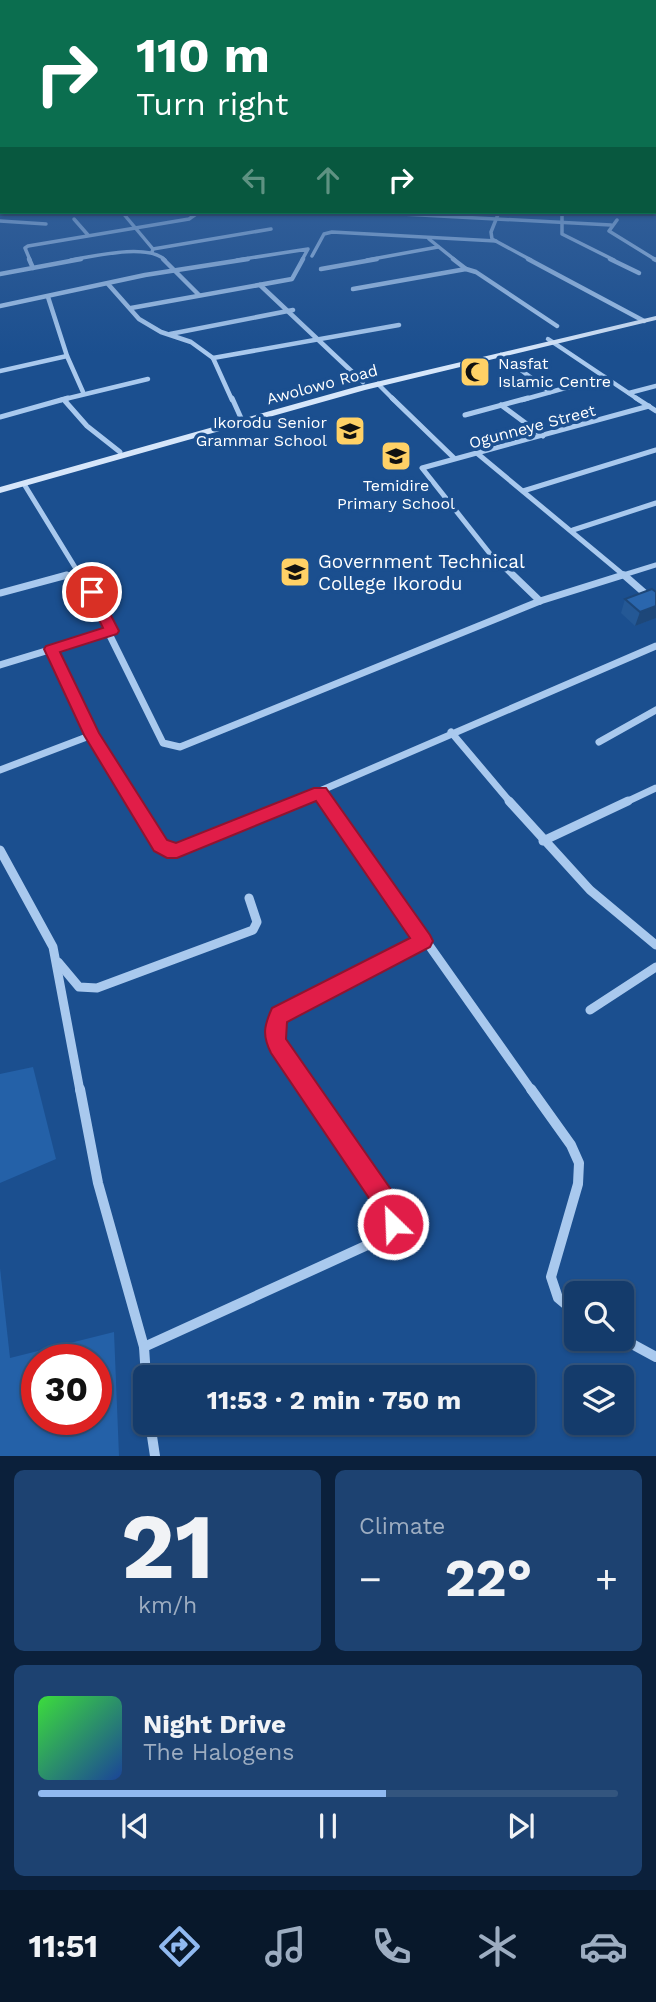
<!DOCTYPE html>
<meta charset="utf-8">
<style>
:root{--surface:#143b6b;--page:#1d4271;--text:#f1f3f6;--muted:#9dadc1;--line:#33557e;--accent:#90b9f0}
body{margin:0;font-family:"Work Sans",sans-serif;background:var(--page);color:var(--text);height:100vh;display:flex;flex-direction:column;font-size:26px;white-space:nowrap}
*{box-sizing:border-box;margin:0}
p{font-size:23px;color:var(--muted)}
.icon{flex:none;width:38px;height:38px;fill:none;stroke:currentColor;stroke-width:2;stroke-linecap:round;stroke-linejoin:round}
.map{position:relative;height:1456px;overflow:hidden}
.panel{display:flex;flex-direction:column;gap:14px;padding:14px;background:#0b203b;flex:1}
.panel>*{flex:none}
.banner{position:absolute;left:0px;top:0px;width:656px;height:214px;box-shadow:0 2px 5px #0004,0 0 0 2px var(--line);background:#0b6e4f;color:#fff;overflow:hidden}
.controls{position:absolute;left:564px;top:1281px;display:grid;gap:14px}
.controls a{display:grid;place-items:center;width:70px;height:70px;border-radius:10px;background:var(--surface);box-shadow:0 2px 5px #0004,0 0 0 2px var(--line);font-size:35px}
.speed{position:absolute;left:21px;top:1344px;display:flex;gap:14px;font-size:35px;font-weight:700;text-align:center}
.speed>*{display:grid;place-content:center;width:91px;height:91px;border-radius:50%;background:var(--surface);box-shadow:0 2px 5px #0004,0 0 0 2px var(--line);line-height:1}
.speed .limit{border:10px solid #d22;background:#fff;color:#111}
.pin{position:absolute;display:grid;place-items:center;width:60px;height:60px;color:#fff;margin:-30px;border:4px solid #fff;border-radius:50%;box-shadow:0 2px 7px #0007}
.me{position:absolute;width:77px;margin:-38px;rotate:336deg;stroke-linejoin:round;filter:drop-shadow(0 0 5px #0008)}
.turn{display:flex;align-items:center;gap:24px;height:147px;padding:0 21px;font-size:32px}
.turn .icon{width:91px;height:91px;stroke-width:2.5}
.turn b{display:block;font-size:49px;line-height:60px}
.lanes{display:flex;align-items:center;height:66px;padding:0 21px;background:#0003;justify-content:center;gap:35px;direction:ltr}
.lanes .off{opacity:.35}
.big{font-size:52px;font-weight:700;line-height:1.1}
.panel .widget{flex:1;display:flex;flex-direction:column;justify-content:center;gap:10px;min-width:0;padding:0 24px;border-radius:10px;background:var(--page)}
.panel .dial{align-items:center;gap:0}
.dial b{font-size:91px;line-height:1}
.song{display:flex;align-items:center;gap:21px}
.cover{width:84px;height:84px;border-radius:10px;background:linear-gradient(135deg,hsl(120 70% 55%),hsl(220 70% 35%))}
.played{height:7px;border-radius:4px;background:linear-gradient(90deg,var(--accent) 60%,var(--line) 60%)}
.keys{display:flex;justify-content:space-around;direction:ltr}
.heat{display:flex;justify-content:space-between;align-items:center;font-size:38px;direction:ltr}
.panel .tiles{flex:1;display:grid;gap:14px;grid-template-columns:1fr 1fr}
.widget:last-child{grid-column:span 2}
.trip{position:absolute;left:133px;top:1365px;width:402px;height:70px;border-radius:10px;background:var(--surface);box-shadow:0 2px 5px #0004,0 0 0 2px var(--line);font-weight:700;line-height:70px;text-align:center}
.dock{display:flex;height:112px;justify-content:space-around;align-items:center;background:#08182b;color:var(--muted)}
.dock .icon{width:49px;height:49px}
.dock .current{color:var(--accent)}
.dock b{font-size:32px;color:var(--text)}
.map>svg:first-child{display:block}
.green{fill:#2461a8;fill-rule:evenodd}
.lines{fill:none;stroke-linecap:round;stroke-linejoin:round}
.minor-far5{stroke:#a9c9ee;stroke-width:3.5}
.minor-far4{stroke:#a9c9ee;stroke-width:4.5}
.minor-far3{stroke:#a9c9ee;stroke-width:5}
.minor-far2{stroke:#a9c9ee;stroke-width:7}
.minor-far1{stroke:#a9c9ee;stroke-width:9}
.minor{stroke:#a9c9ee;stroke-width:10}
.secondary{fill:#d6e6fa;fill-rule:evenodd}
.wall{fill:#245895}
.shaded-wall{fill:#1d4779}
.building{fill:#2a66ad;stroke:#1d4779;stroke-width:2}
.route{fill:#e11d48;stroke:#92132f;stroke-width:2}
.labels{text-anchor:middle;stroke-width:7;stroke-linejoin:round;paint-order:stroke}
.far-poi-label{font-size:16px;fill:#fff;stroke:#1b4f8f;text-anchor:start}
.far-street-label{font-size:16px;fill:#fff;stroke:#1b4f8f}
.poi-label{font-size:19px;fill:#fff;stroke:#1b4f8f;text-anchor:start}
</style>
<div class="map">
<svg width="656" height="1456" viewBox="0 0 656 1456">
<rect width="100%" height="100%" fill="#1b4f8f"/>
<!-- green -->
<g class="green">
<polygon points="33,1067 56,1159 0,1183 0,1074"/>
<path d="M 0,1268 L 10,1358 L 114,1332 L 119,1456 L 0,1456 ZM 37,1360 L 96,1360 L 96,1419 L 37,1419 Z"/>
</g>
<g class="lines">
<!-- minor-far5 -->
<g class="minor-far5">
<polyline points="122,212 153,249 152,252"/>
<polyline points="364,212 611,225"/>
<polyline points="499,212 491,232 492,239 531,260"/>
<polyline points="562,212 562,234 614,260"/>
<polyline points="74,219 88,235"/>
<polyline points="617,220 609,231 656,260"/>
<polyline points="0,221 46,224"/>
<polyline points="429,239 455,260"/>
<polyline points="153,249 271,229"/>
<polyline points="312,256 324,234 332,232 496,241"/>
<polyline points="30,260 25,248 28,246 189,219 199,212"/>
<path d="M 71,260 C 94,256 148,243 165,260"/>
<polyline points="237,260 308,249 302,260"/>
<polyline points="367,260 438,247"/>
</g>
<!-- minor-far4 -->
<g class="minor-far4">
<polyline points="29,259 33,268"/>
<polyline points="163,259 199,295"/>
<polyline points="528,259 644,321"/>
<polyline points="610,259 639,273"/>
<polyline points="654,259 656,260"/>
<polyline points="321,269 377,259"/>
<polyline points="466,269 476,272 557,326"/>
<polyline points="0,274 81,259"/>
<polyline points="108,284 139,319 161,332 191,342 213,358 232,400"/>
<polyline points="260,285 363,382"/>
<polyline points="353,289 466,269 453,259"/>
<polyline points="48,297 67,356 83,392"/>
<polyline points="0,306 145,275 248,259"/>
<polyline points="131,308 292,279 303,259"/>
<polyline points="170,334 293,310"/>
<polyline points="548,339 639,400"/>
<polyline points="501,355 550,392"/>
<polyline points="213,358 399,325"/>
<polyline points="0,371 67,356"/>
<polyline points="378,384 394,400"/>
<polyline points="629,393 656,386"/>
<polyline points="61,400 148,379"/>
<polyline points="522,400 605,377"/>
</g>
<!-- minor-far3 -->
<g class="minor-far3">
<polyline points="232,398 241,418"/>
<polyline points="392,398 454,458"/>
<polyline points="636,398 656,411"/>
<polyline points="65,401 87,426 120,452"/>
<polyline points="501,405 543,436"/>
<polyline points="465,415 528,398"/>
<polyline points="0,417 68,398"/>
<polyline points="478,454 626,577"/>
<polyline points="24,484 81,577"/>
<polyline points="523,491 656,450"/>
<polyline points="573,530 656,503"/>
<polyline points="60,577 79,572"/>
<polyline points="514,577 491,555 422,468 649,406"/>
<polyline points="617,577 656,565"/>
</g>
<!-- minor-far2 -->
<g class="minor-far2">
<polyline points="80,575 163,743 180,747 540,601 623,575"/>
<polyline points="513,575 540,601"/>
<polyline points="624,575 656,603"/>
<polyline points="0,593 67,575"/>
<polyline points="51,649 92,735 134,803"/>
<polyline points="0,665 112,631"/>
<polyline points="451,732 511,803"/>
<polyline points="599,742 656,710"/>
<polyline points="0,770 92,735"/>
<polyline points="320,792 328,803"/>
<polyline points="292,803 656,646"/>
<polyline points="624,803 656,788"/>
</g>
<!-- minor-far1 -->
<g class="minor-far1">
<path d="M 133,801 C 144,819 154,849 177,851 L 296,801"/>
<polyline points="327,801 532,1091"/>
<polyline points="509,801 590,890 656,945"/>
<polyline points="543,841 628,801"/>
<polyline points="0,850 53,947 80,1091"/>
<polyline points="58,962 79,987 97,988 253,930 257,922 249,898"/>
<polyline points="590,1010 656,967"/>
<path d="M 309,1091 C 294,1068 267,1043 280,1015 L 423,941"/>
</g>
<!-- minor -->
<g class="minor">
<polyline points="80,1089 98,1183 144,1347 146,1377"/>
<polyline points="531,1089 571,1145 579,1163 578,1184 551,1277 558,1298 576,1313"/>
<polyline points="621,1338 656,1357"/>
<polyline points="144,1347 385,1237 393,1224 390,1209 308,1089"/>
<polyline points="150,1423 155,1456"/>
</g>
<!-- secondary -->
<polygon class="secondary" points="656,316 656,320 365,390 0,493 0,487 359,386"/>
</g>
<!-- wall -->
<polygon class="wall" points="656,592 656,618 635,626 621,613 625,599"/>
<!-- shaded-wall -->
<polygon class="shaded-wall" points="656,606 656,618 635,626 640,612"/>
<!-- building -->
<polygon class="building" points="652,589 656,592 656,606 640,612 625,599"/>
<!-- sky -->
<linearGradient id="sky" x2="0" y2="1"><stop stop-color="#0f2b4f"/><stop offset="0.42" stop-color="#39639b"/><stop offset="1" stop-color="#39639b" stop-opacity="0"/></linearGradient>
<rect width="656" height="354" fill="url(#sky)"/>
<!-- route -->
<path class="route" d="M 92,588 L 99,592 L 119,631 L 117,634 L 60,652 L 99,733 L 167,840 L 176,843 L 314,788 L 326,788 L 430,935 L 433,941 L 430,947 L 287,1022 L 286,1039 L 399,1201 L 405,1224 L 401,1233 L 393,1236 L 384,1233 L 379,1213 L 271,1053 C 262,1035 264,1026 272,1008 L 410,938 L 316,801 L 177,858 L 167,858 L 154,851 L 84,735 L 44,649 L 46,646 L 103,628 L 85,592 Z"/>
<!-- icons -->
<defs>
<g id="mosque-square" transform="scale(1.575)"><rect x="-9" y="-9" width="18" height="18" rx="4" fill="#ffd166" stroke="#1b4f8f"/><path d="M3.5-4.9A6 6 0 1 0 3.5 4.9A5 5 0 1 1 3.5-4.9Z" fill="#111"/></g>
<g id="school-square" transform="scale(1.575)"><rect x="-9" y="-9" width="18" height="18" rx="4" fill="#ffd166" stroke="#1b4f8f"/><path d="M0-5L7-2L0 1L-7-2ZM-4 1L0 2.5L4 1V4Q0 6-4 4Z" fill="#111"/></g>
</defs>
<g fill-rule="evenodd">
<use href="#mosque-square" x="475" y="372"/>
<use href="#school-square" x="350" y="431"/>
<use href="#school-square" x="396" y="456"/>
<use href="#school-square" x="295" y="572"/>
</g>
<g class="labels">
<!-- far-poi labels -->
<g class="far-poi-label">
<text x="498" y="369">Nasfat<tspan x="498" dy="18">Islamic Centre</tspan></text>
<text x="327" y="428" text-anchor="end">Ikorodu Senior<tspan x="327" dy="18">Grammar School</tspan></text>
<text x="396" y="491" text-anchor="middle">Temidire<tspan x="396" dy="18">Primary School</tspan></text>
</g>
<!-- far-street labels -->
<g class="far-street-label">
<text transform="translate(322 384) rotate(-15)" y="6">Awolowo Road</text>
<text transform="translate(532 426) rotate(-15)" y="6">Ogunneye Street</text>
</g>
<!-- poi labels -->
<g class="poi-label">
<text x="318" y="568">Government Technical<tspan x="318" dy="22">College Ikorodu</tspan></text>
</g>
</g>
</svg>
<div class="controls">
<a><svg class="icon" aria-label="search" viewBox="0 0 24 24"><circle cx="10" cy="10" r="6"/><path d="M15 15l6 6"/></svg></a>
<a><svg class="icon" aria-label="layers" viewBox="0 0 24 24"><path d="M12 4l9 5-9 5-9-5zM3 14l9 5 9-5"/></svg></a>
</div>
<div class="speed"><div class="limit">30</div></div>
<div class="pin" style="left:92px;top:592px;background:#d93025"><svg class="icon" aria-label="arrive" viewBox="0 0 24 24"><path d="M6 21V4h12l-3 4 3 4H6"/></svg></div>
<svg class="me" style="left:393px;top:1224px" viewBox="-20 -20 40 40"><circle r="17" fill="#e11d48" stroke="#fff" stroke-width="3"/><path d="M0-11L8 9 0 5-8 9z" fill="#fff"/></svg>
<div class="trip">11:53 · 2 min · 750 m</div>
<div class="banner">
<div class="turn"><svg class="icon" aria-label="right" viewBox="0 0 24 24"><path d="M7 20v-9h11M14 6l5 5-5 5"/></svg><div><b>110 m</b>Turn right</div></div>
<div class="lanes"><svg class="icon off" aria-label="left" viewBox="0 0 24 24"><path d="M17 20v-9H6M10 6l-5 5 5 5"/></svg><svg class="icon off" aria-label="ahead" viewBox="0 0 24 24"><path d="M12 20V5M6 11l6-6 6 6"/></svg><svg class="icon" aria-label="right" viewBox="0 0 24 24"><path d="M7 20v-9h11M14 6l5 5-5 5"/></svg></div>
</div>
</div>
<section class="panel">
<div class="tiles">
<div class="widget dial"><b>21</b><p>km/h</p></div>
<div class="widget"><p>Climate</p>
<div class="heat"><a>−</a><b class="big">22°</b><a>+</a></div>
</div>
<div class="widget">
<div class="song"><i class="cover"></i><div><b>Night Drive</b><p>The Halogens</p></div></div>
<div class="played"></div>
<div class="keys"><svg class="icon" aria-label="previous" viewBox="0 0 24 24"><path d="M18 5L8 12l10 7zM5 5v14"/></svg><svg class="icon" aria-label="pause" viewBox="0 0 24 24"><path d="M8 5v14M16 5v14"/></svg><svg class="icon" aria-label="next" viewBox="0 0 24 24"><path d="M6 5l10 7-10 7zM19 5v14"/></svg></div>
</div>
</div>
</section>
<nav class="dock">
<b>11:51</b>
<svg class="icon current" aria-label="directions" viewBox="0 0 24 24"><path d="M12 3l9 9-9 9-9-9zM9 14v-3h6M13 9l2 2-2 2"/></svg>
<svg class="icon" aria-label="music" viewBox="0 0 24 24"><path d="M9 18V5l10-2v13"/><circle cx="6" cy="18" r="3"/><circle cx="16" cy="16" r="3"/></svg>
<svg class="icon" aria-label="phone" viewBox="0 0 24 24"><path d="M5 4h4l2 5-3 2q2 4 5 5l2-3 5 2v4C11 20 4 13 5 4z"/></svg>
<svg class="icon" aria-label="climate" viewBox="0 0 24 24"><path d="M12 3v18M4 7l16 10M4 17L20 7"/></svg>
<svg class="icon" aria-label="car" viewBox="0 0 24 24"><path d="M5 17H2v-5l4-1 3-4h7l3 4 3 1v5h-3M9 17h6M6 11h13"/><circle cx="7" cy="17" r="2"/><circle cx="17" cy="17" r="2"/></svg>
</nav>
